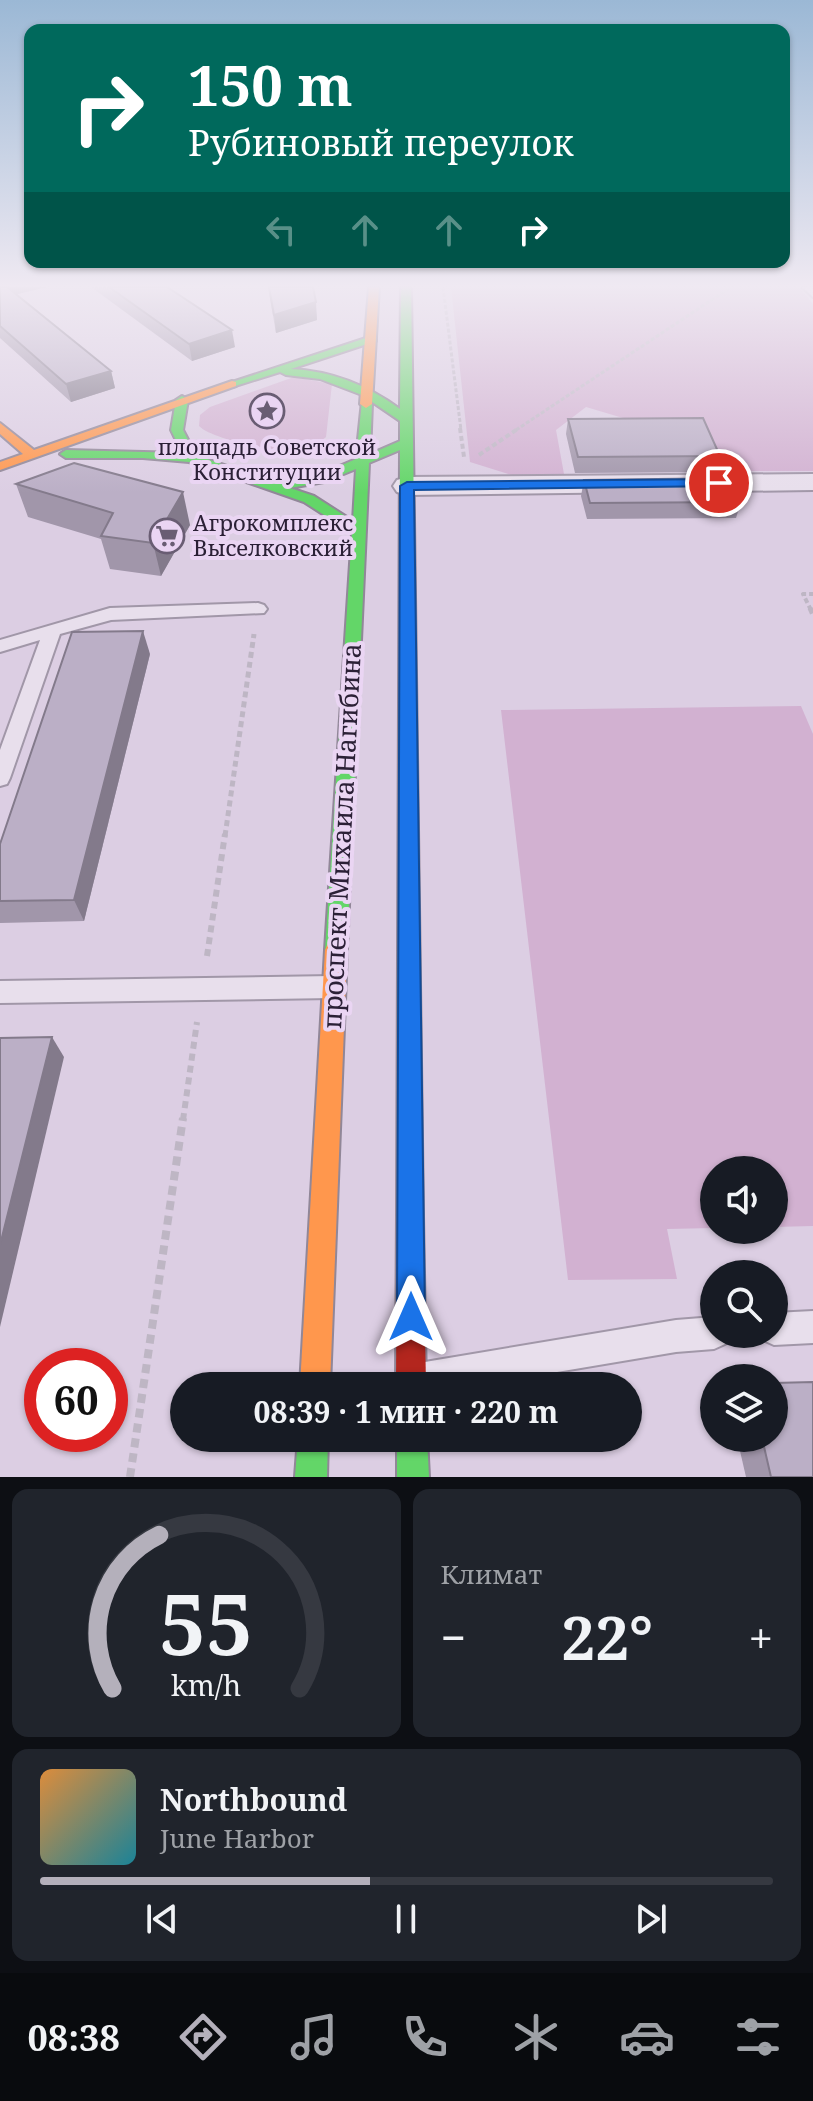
<!DOCTYPE html>
<html lang="ru">
<meta charset="utf-8">
<style>
:root{--surface:#171b24;--page:#20242c;--text:#f1f3f6;--muted:#9ea1a6;--line:#363941;--accent:#b4b0bb}
body{margin:0;font-family:"Noto Serif",serif;background:var(--page);color:var(--text);height:100vh;display:flex;flex-direction:column;font-size:30px;white-space:nowrap}
*{box-sizing:border-box;margin:0}
p{font-size:26px;color:var(--muted)}
.icon{flex:none;width:44px;height:44px;fill:none;stroke:currentColor;stroke-width:2;stroke-linecap:round;stroke-linejoin:round}
.map{position:relative;height:1477px;overflow:hidden}
.details{display:flex;flex-direction:column;gap:12px;padding:12px;background:#0d0f14;flex:1}
.details>*{flex:none}
.banner{position:absolute;left:24px;top:24px;width:766px;height:244px;border-radius:16px;box-shadow:0 2px 6px #0004;background:#00695c;color:#fff;overflow:hidden}
.fabs{position:absolute;left:700px;top:1156px;display:grid;gap:16px}
.fabs a{display:grid;place-items:center;width:88px;height:88px;border-radius:50%;background:var(--surface);box-shadow:0 2px 6px #0004;font-size:40px}
.speed{position:absolute;left:24px;top:1348px;display:flex;gap:16px;font-size:40px;font-weight:700;text-align:center}
.speed>*{display:grid;place-content:center;width:104px;height:104px;border-radius:50%;background:var(--surface);box-shadow:0 2px 6px #0004;line-height:1}
.speed .limit{border:12px solid #d22;background:#fff;color:#111}
.pin{position:absolute;display:grid;place-items:center;width:68px;height:68px;color:#fff;margin:-34px;border:4px solid #fff;border-radius:50%;box-shadow:0 2px 8px #0007}
.me{position:absolute;width:88px;margin:-44px;rotate:0deg;stroke-linejoin:round;filter:drop-shadow(0 0 6px #0008)}
.turn{display:flex;align-items:center;gap:28px;height:168px;padding:0 32px;font-size:36px}
.turn .icon{width:104px;height:104px;stroke-width:2.5}
.turn b{display:block;font-size:56px;line-height:68px}
.lanes{display:flex;align-items:center;height:76px;padding:0 32px;background:#0003;justify-content:center;gap:40px;direction:ltr}
.lanes .off{opacity:.35}
.big{font-size:60px;font-weight:700;line-height:1.1}
.details .card{flex:1;display:flex;flex-direction:column;justify-content:center;gap:12px;min-width:0;padding:0 28px;border-radius:16px;background:var(--page)}
.details .dial{align-items:center;gap:0}
.dial svg{height:208px;overflow:visible;fill:none;stroke:var(--line);stroke-width:7;stroke-linecap:round;text-anchor:middle}
.dial text{fill:var(--text);stroke:none}
.song{display:flex;align-items:center;gap:24px}
.cover{width:96px;height:96px;border-radius:12px;background:linear-gradient(135deg,hsl(30 70% 55%),hsl(190 70% 35%))}
.played{height:8px;border-radius:4px;background:linear-gradient(90deg,var(--accent) 45%,var(--line) 45%)}
.keys{display:flex;justify-content:space-around;direction:ltr}
.heat{display:flex;justify-content:space-between;align-items:center;font-size:44px;direction:ltr}
.details .tiles{flex:1;display:grid;gap:12px;grid-template-columns:1fr 1fr}
.card:last-child{grid-column:span 2}
.trip{position:absolute;left:170px;top:1372px;width:472px;height:80px;border-radius:40px;background:var(--surface);box-shadow:0 2px 6px #0004;font-weight:700;line-height:80px;text-align:center}
.menu{display:flex;height:128px;justify-content:space-around;align-items:center;background:#090b0e;color:var(--muted)}
.menu .icon{width:56px;height:56px}
.menu .current{color:var(--accent)}
.menu b{font-size:36px;color:var(--text)}
.map>svg:first-child{display:block}
.green{fill:#d2b1d1}
.lines{fill:none;stroke-linecap:round;stroke-linejoin:round}
.lane-casing{stroke:#a197a8;stroke-width:4}
.street-casing{stroke:#a197a8;stroke-width:4}
.fast-casing{stroke:#918798;stroke-width:4}
.slow-casing{stroke:#918798;stroke-width:4}
.jam-casing{stroke:#918798;stroke-width:4}
.path-far4{stroke:#beb6c4;stroke-width:3;stroke-dasharray:4 2;stroke-linecap:butt}
.path-far3{stroke:#beb6c4;stroke-width:4;stroke-dasharray:5 3;stroke-linecap:butt}
.path-far2{stroke:#beb6c4;stroke-width:5;stroke-dasharray:6 4;stroke-linecap:butt}
.path-far1{stroke:#beb6c4;stroke-width:6;stroke-dasharray:7 5;stroke-linecap:butt}
.path{stroke:#beb6c4;stroke-width:8;stroke-dasharray:9 6;stroke-linecap:butt}
.lane{fill:#e8dfec;fill-rule:evenodd}
.street{fill:#e8dfec;fill-rule:evenodd}
.fast{fill:#63d668;fill-rule:evenodd}
.slow{fill:#ff974d;fill-rule:evenodd}
.jam{fill:#b3261e;fill-rule:evenodd}
.wall{fill:#a196aa}
.shaded-wall{fill:#837a8b}
.building{fill:#bbafc6;stroke:#837a8b;stroke-width:2}
.route{fill:#1a73e8;stroke:#114b97;stroke-width:2}
.labels{text-anchor:middle;stroke-width:8;stroke-linejoin:round;paint-order:stroke}
.far-poi-label{font-size:22px;fill:#2b2036;stroke:#ead5f3}
.street-label{font-size:26px;fill:#2b2036;stroke:#ead5f3}
</style>
<div class="map">
<svg width="813" height="1477" viewBox="0 0 813 1477">
<rect width="100%" height="100%" fill="#dccee3"/>
<!-- green -->
<g class="green">
<polygon points="451,287 799,287 813,304 813,471 718,471 701,433 650,426 586,407 556,430 564,474 512,475 470,462"/>
<path d="M 294,377 L 332,384 L 326,437 C 315,447 298,451 284,450 C 266,449 212,439 199,426 L 200,415 L 210,407 Z"/>
<polygon points="801,706 813,734 813,1226 774,1227 774,1170 714,1170 714,1228 667,1229 677,1279 568,1280 501,710"/>
</g>
<g class="lines">
<!-- lane casing -->
<g class="lane-casing">
<g id="lane">
<polygon points="802,287 813,287 813,297"/>
<polygon points="258,603 264,605 267,609 264,613 111,620 60,634 10,778 7,784 0,786 0,750 40,640 0,652 0,640 110,608"/>
<polygon points="332,976 341,979 344,987 341,995 332,998 0,1003 0,981"/>
<polygon points="813,1311 813,1343 774,1345 763,1340 760,1334 774,1334 774,1313"/>
<polygon points="714,1317 714,1334 730,1334 725,1344 714,1349 676,1352 474,1386 406,1386 403,1379 407,1367 419,1363 676,1320"/>
</g>
</g>
<!-- street casing -->
<g class="street-casing">
<polygon id="street" points="813,474 813,490 407,495 397,492 393,486 397,480 407,477"/>
</g>
<!-- fast casing -->
<g class="fast-casing">
<g id="fast">
<path d="M 401,287 L 411,287 L 423,1216 L 419,1225 L 410,1229 L 401,1225 L 397,1216 L 400,450 L 369,463 L 347,950 L 344,957 L 336,960 L 328,957 L 325,950 L 352,533 L 304,502 L 189,462 L 143,458 L 66,458 L 60,454 L 66,450 L 182,453 L 171,430 L 176,400 L 182,396 L 188,400 L 183,430 L 196,455 L 275,483 L 316,476 L 356,459 L 362,401 L 372,404 L 370,454 L 400,441 L 400,421 L 362,395 L 320,379 L 286,375 L 280,372 L 232,387 L 226,384 L 372,336 L 376,337 L 376,341 L 291,369 C 332,371 367,385 400,409 ZM 356,469 L 353,521 L 314,496 L 290,488 L 324,482 Z"/>
<polygon points="298,1438 328,1438 327,1477 295,1477"/>
<polygon points="397,1438 427,1438 429,1477 397,1477"/>
</g>
</g>
<!-- slow casing -->
<g class="slow-casing">
<g id="slow">
<polygon points="369,287 379,287 372,404 366,408 360,404"/>
<polygon points="232,381 236,382 236,386 0,470 0,462 23,454 0,434 0,423 34,450"/>
<polygon points="336,940 344,943 347,950 330,1386 300,1386 325,950 328,943"/>
</g>
</g>
<!-- jam casing -->
<g class="jam-casing">
<polygon id="jam" points="410,1203 419,1207 423,1216 426,1386 396,1386 397,1216 401,1207"/>
</g>
<!-- path-far4 -->
<g class="path-far4">
<polyline points="443,287 461,430"/>
<polyline points="516,430 731,287"/>
</g>
<!-- path-far3 -->
<g class="path-far3">
<polyline points="460,428 464,457"/>
<polyline points="479,455 519,428"/>
<polyline points="811,610 803,594 813,594"/>
</g>
<!-- path-far2 -->
<g class="path-far2">
<polyline points="810,608 813,615"/>
<polyline points="225,836 254,634"/>
</g>
<!-- path-far1 -->
<g class="path-far1">
<polyline points="207,956 225,834"/>
<polyline points="183,1120 197,1022"/>
</g>
<!-- path -->
<polyline class="path" points="130,1477 183,1118"/>
<!-- lane -->
<use href="#lane" class="lane"/>
<!-- street -->
<use href="#street" class="street"/>
<!-- fast -->
<use href="#fast" class="fast"/>
<!-- slow -->
<use href="#slow" class="slow"/>
<!-- jam -->
<use href="#jam" class="jam"/>
</g>
<!-- wall -->
<g class="wall">
<polygon points="0,287 47,287 17,294 111,371 115,388 71,402 0,338"/>
<polygon points="91,287 167,287 235,347 192,361"/>
<polygon points="268,287 313,287 317,320 276,333"/>
<polygon points="568,419 720,456 716,472 575,473 566,434"/>
<polygon points="584,480 741,502 736,518 587,519 581,496"/>
<polygon points="16,484 190,525 161,576 110,569 101,539 28,517"/>
<polygon points="150,654 84,921 0,923 0,844"/>
<polygon points="737,1438 774,1438 813,1477 746,1477"/>
</g>
<!-- shaded-wall -->
<g class="shaded-wall">
<polygon points="2,287 47,287 5,297"/>
<polygon points="316,302 317,320 276,333 274,315"/>
<polygon points="232,330 235,347 192,361 189,344"/>
<polygon points="111,371 115,388 71,402 66,384"/>
<polygon points="183,492 190,525 161,576 153,543"/>
<polygon points="143,631 150,654 84,921 74,900"/>
<polygon points="52,1037 64,1057 0,1327 0,1245"/>
</g>
<!-- building -->
<g class="building">
<polygon points="0,287 7,287 111,371 66,384 0,326"/>
<polygon points="109,287 167,287 232,330 189,344"/>
<polygon points="269,287 313,287 316,302 274,315"/>
<polygon points="703,418 720,456 578,457 568,419"/>
<polygon points="74,463 183,492 153,543 101,536 113,513 16,484"/>
<polygon points="730,478 741,502 590,503 584,480"/>
<polygon points="143,631 74,900 0,901 0,844 72,632"/>
<polygon points="52,1037 0,1245 0,1038"/>
<polygon points="813,1382 813,1477 771,1477 762,1438 774,1438 774,1383"/>
</g>
<!-- sky -->
<linearGradient id="sky" x2="0" y2="1"><stop stop-color="#9bb8d5"/><stop offset="0.58" stop-color="#efe9f2"/><stop offset="1" stop-color="#efe9f2" stop-opacity="0"/></linearGradient>
<rect width="813" height="493" fill="url(#sky)"/>
<!-- route -->
<polygon class="route" points="719,479 723,481 723,486 414,490 425,1317 421,1327 411,1332 401,1327 397,1317 400,486 407,482"/>
<!-- icons -->
<defs>
<g id="sight-ring" transform="scale(1.8)"><circle r="9.5" fill="#ead5f3" stroke="#695d73" stroke-width="1.5"/><path d="M0-6L1.8-2.2L6-1.7L2.9 1.2L3.7 5.4L0 3.3L-3.7 5.4L-2.9 1.2L-6-1.7L-1.8-2.2Z" fill="#695d73"/></g>
<g id="supermarket-ring" transform="scale(1.8)"><circle r="9.5" fill="#ead5f3" stroke="#695d73" stroke-width="1.5"/><path d="M-6-5.5h2.5l.6 2H6L4.5 2H-2.5L-4.4-4H-6ZM-1.5 3.2a1.3 1.3 0 1 0 .1 0ZM3 3.2a1.3 1.3 0 1 0 .1 0Z" fill="#695d73"/></g>
</defs>
<g fill-rule="evenodd">
<use href="#sight-ring" x="267" y="411"/>
<use href="#supermarket-ring" x="167" y="536"/>
</g>
<g class="labels">
<!-- far-poi labels -->
<g class="far-poi-label">
<text x="267" y="455">площадь Советской<tspan x="267" dy="25">Конституции</tspan></text>
<text x="193" y="531" text-anchor="start">Агрокомплекс<tspan x="193" dy="25">Выселковский</tspan></text>
</g>
<!-- street labels -->
<g class="street-label">
<text transform="translate(342 836) rotate(-87)" y="9">проспект Михаила Нагибина</text>
</g>
</g>
</svg>
<div class="fabs">
<a><svg class="icon" aria-label="sound" viewBox="0 0 24 24"><path d="M4 9h4l5-4v14l-5-4H4zM17 9q2 3 0 6"/></svg></a>
<a><svg class="icon" aria-label="search" viewBox="0 0 24 24"><circle cx="10" cy="10" r="6"/><path d="M15 15l6 6"/></svg></a>
<a><svg class="icon" aria-label="layers" viewBox="0 0 24 24"><path d="M12 4l9 5-9 5-9-5zM3 14l9 5 9-5"/></svg></a>
</div>
<div class="speed"><div class="limit">60</div></div>
<div class="pin" style="left:719px;top:483px;background:#d93025"><svg class="icon" aria-label="arrive" viewBox="0 0 24 24"><path d="M6 21V4h12l-3 4 3 4H6"/></svg></div>
<svg class="me" style="left:411px;top:1317px" viewBox="-20 -20 40 40"><path d="M0-17L14 15 0 8-14 15z" fill="#1a73e8" stroke="#fff" stroke-width="4"/></svg>
<div class="trip">08:39 · 1 мин · 220 m</div>
<div class="banner">
<div class="turn"><svg class="icon" aria-label="right" viewBox="0 0 24 24"><path d="M7 20v-9h11M14 6l5 5-5 5"/></svg><div><b>150 m</b>Рубиновый переулок</div></div>
<div class="lanes"><svg class="icon off" aria-label="left" viewBox="0 0 24 24"><path d="M17 20v-9H6M10 6l-5 5 5 5"/></svg><svg class="icon off" aria-label="ahead" viewBox="0 0 24 24"><path d="M12 20V5M6 11l6-6 6 6"/></svg><svg class="icon off" aria-label="ahead" viewBox="0 0 24 24"><path d="M12 20V5M6 11l6-6 6 6"/></svg><svg class="icon" aria-label="right" viewBox="0 0 24 24"><path d="M7 20v-9h11M14 6l5 5-5 5"/></svg></div>
</div>
</div>
<section class="details">
<div class="tiles">
<div class="card dial"><svg viewBox="0 0 100 80">
<path d="M14 69A42 42 0 1 1 86 69"/>
<path d="M14 69A42 42 0 0 1 32 10" stroke="#b4b0bb"/>
<text x="50" y="56" font-size="32" font-weight="700">55</text>
<text x="50" y="72" font-size="11">km/h</text>
</svg></div>
<div class="card"><p>Климат</p>
<div class="heat"><a>−</a><b class="big">22°</b><a>+</a></div>
</div>
<div class="card">
<div class="song"><i class="cover"></i><div><b>Northbound</b><p>June Harbor</p></div></div>
<div class="played"></div>
<div class="keys"><svg class="icon" aria-label="previous" viewBox="0 0 24 24"><path d="M18 5L8 12l10 7zM5 5v14"/></svg><svg class="icon" aria-label="pause" viewBox="0 0 24 24"><path d="M8 5v14M16 5v14"/></svg><svg class="icon" aria-label="next" viewBox="0 0 24 24"><path d="M6 5l10 7-10 7zM19 5v14"/></svg></div>
</div>
</div>
</section>
<nav class="menu">
<b>08:38</b>
<svg class="icon current" aria-label="directions" viewBox="0 0 24 24"><path d="M12 3l9 9-9 9-9-9zM9 14v-3h6M13 9l2 2-2 2"/></svg>
<svg class="icon" aria-label="music" viewBox="0 0 24 24"><path d="M9 18V5l10-2v13"/><circle cx="6" cy="18" r="3"/><circle cx="16" cy="16" r="3"/></svg>
<svg class="icon" aria-label="phone" viewBox="0 0 24 24"><path d="M5 4h4l2 5-3 2q2 4 5 5l2-3 5 2v4C11 20 4 13 5 4z"/></svg>
<svg class="icon" aria-label="climate" viewBox="0 0 24 24"><path d="M12 3v18M4 7l16 10M4 17L20 7"/></svg>
<svg class="icon" aria-label="car" viewBox="0 0 24 24"><path d="M5 17H2v-5l4-1 3-4h7l3 4 3 1v5h-3M9 17h6M6 11h13"/><circle cx="7" cy="17" r="2"/><circle cx="17" cy="17" r="2"/></svg>
<svg class="icon" aria-label="filters" viewBox="0 0 24 24"><path d="M4 7h16M4 17h16"/><circle cx="9" cy="7" r="2"/><circle cx="15" cy="17" r="2"/></svg>
</nav>
